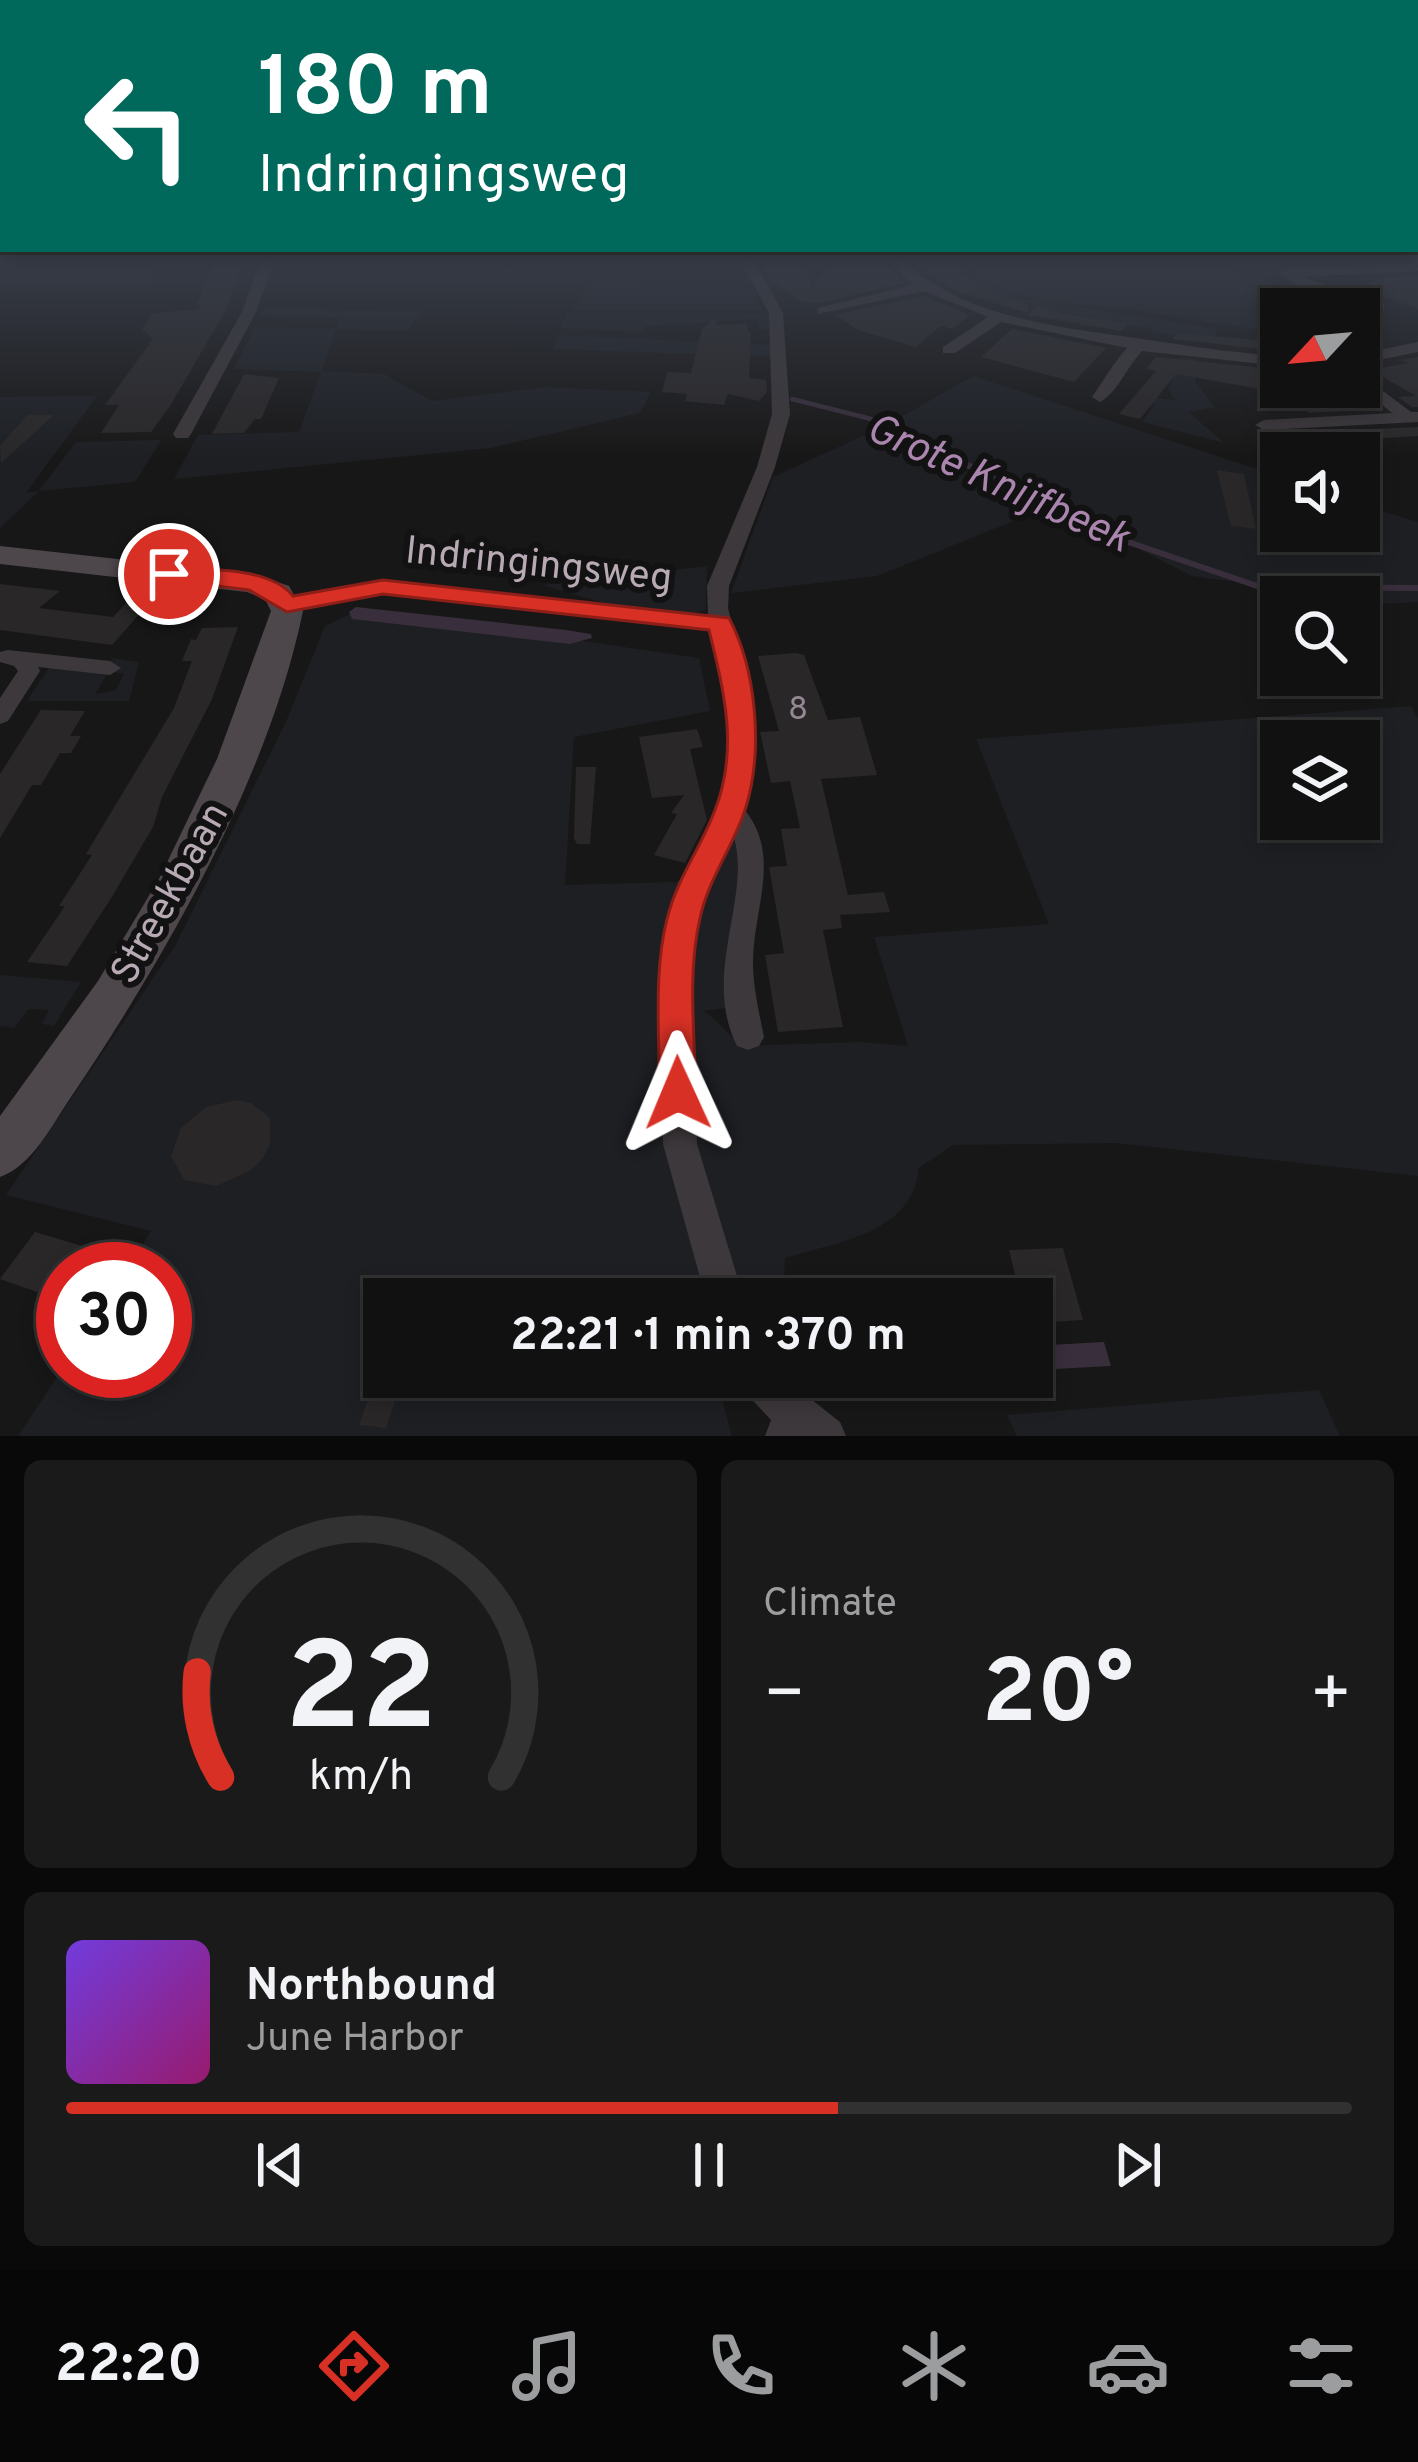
<!DOCTYPE html>
<meta charset="utf-8">
<style>
:root{--surface:#121111;--page:#1b1a1a;--text:#f1f3f6;--muted:#9c9d9f;--line:#313131;--accent:#d93025}
body{margin:0;font-family:Overpass,sans-serif;background:var(--page);color:var(--text);height:100vh;display:flex;flex-direction:column;font-size:45px;white-space:nowrap}
*{box-sizing:border-box;margin:0}
p{font-size:39px;color:var(--muted)}
.icon{flex:none;width:66px;height:66px;fill:none;stroke:currentColor;stroke-width:2;stroke-linecap:round;stroke-linejoin:round}
.map{position:relative;height:1436px;overflow:hidden}
.panel{display:flex;flex-direction:column;gap:24px;padding:24px;background:#0a0909;flex:1}
.panel>*{flex:none}
.hud{position:absolute;left:0px;top:0px;width:1419px;height:252px;box-shadow:0 6px 18px #0003,0 0 0 3px var(--line);background:#00695c;color:#fff;overflow:hidden}
.needle{width:78px;rotate:244deg}
.buttons{position:absolute;left:1260px;top:288px;display:grid;gap:24px}
.buttons a{display:grid;place-items:center;width:120px;height:120px;border-radius:0px;background:var(--surface);box-shadow:0 6px 18px #0003,0 0 0 3px var(--line);font-size:60px}
.speed{position:absolute;left:36px;top:1242px;display:flex;gap:24px;font-size:60px;font-weight:700;text-align:center}
.speed>*{display:grid;place-content:center;width:156px;height:156px;border-radius:50%;background:var(--surface);box-shadow:0 6px 18px #0003,0 0 0 3px var(--line);line-height:1}
.speed .limit{border:18px solid #d22;background:#fff;color:#111}
.pin{position:absolute;display:grid;place-items:center;width:102px;height:102px;color:#fff;margin:-51px;border:6px solid #fff;border-radius:50%;box-shadow:0 3px 12px #0007}
.me{position:absolute;width:132px;margin:-66px;rotate:359deg;stroke-linejoin:round;filter:drop-shadow(0 0 9px #0008)}
.turn{display:flex;align-items:center;gap:42px;height:252px;padding:0 60px;font-size:54px}
.turn .icon{width:156px;height:156px;stroke-width:2.5}
.turn b{display:block;font-size:84px;line-height:102px}
.big{font-size:90px;font-weight:700;line-height:1.1}
.panel .card{flex:1;display:flex;flex-direction:column;justify-content:center;gap:18px;min-width:0;padding:0 42px;border-radius:18px;background:var(--page)}
.panel .dial{align-items:center;gap:0}
.dial svg{height:312px;overflow:visible;fill:none;stroke:var(--line);stroke-width:7;stroke-linecap:round;text-anchor:middle}
.dial text{fill:var(--text);stroke:none}
.song{display:flex;align-items:center;gap:36px}
.cover{width:144px;height:144px;border-radius:18px;background:linear-gradient(135deg,hsl(260 70% 55%),hsl(320 70% 35%))}
.played{height:12px;border-radius:6px;background:linear-gradient(90deg,var(--accent) 60%,var(--line) 60%)}
.keys{display:flex;justify-content:space-around;direction:ltr}
.heat{display:flex;justify-content:space-between;align-items:center;font-size:66px;direction:ltr}
.panel .tiles{flex:1;display:grid;gap:24px;grid-template-columns:1fr 1fr}
.card:last-child{grid-column:span 2}
.trip{position:absolute;left:363px;top:1278px;width:690px;height:120px;border-radius:0px;background:var(--surface);box-shadow:0 6px 18px #0003,0 0 0 3px var(--line);font-weight:700;line-height:120px;text-align:center}
.tab-bar{display:flex;height:192px;justify-content:space-around;align-items:center;background:#070707;color:var(--muted)}
.tab-bar .icon{width:84px;height:84px}
.tab-bar .selected{color:var(--accent)}
.tab-bar b{font-size:54px;color:var(--text)}
.map>svg:first-child{display:block}
.green{fill:#1d1f23;fill-rule:evenodd}
.water{fill:#392e3b}
.lines{fill:none;stroke-linecap:round;stroke-linejoin:round}
.stream-far1{stroke:#392e3b;stroke-width:4.5}
.stream{stroke:#392e3b;stroke-width:6}
.building{fill:#292728}
.street{fill:#3d383b;fill-rule:evenodd}
.secondary{fill:#4d464b;fill-rule:evenodd}
.route{fill:#d93025;stroke:#8d1f18;stroke-width:3}
.labels{text-anchor:middle;stroke-width:12;stroke-linejoin:round;paint-order:stroke}
.number-label{font-size:33px;fill:#948992}
.street-label{font-size:39px;fill:#b7aab5;stroke:#131212}
.water-label{font-size:42px;font-style:italic;fill:#aa85ae;stroke:#131212}
</style>
<div class="map">
<svg width="1418" height="1436" viewBox="0 0 1418 1436">
<rect width="100%" height="100%" fill="#181717"/>
<!-- green -->
<g class="green">
<polygon points="163,258 150,284 0,287 0,258"/>
<path d="M 957,258 L 1148,258 L 1143,260 L 1182,269 L 1179,264 L 1185,261 L 1291,288 L 1271,280 L 1274,279 L 1330,302 L 1327,309 L 1281,309 L 1281,332 C 1237,327 1195,320 1151,312 C 1091,301 999,312 957,258 Z"/>
<polygon points="967,276 1019,298 1217,329 1214,343 1212,339 1152,332 1153,328 1104,322 977,292"/>
<polygon points="588,284 753,288 762,310 572,310"/>
<polygon points="264,308 421,311 407,331 336,329 322,371 384,374 432,401 546,387 651,392 640,413 491,448 174,479 198,435 299,432 321,372 234,369 255,327 335,329 339,318 260,316"/>
<polygon points="568,312 771,313 771,329 760,330 758,319 645,326 644,332 560,328"/>
<polygon points="558,335 772,345 773,357 553,349"/>
<polygon points="1181,357 1198,360 1195,381 1214,407 1189,412 1224,443 1142,422 1155,404 1144,401 1146,397 1175,400 1168,389 1173,381 1161,378"/>
<polygon points="973,376 1281,477 1281,531 1359,531 1359,504 1418,522 1418,602 1359,605 1359,597 1304,597 1276,587 1192,576 904,431 1031,514 877,576 731,593 773,477 887,425"/>
<polygon points="97,396 26,493 39,491 76,442 161,440 135,482 39,491 0,528 0,397"/>
<path d="M 707,566 L 706,610 C 664,625 586,598 543,585 Z"/>
<path d="M 371,610 L 699,658 L 710,711 L 574,737 L 565,885 L 676,882 L 709,862 L 729,821 L 739,828 L 736,1007 L 703,1011 C 720,1020 727,1035 742,1046 L 860,1042 L 908,1046 L 874,937 L 1049,924 L 976,739 L 1411,706 L 1418,718 L 1418,1176 L 1116,1143 L 953,1145 L 919,1168 C 912,1234 840,1241 785,1258 L 783,1299 L 384,1299 L 384,1377 L 716,1377 L 732,1436 L 18,1436 L 63,1368 L 165,1371 L 165,1269 L 128,1269 L 151,1231 L 6,1195 L 175,946 L 285,724 L 325,626 L 354,612 ZM 1281,741 L 1359,741 L 1359,819 L 1281,819 Z"/>
<polygon points="113,658 139,662 129,701 27,701 50,666 107,674 95,694 115,691 124,674 109,671 107,664"/>
<polygon points="0,975 81,982 54,1026 42,1024 49,1010 29,1009 14,1028 0,1026"/>
<polygon points="1319,1390 1340,1436 1017,1436 1007,1415"/>
</g>
<!-- water -->
<g class="water">
<polygon points="356,607 566,630 591,634 592,638 570,644 352,619 349,612"/>
<polygon points="1104,1342 1111,1366 1055,1369 1049,1345"/>
</g>
<g class="lines">
<!-- stream-far1 -->
<polyline class="stream-far1" points="792,399 883,422 934,448"/>
<!-- stream -->
<polyline class="stream" points="928,445 1096,531 1260,587 1418,588"/>
</g>
<!-- building -->
<g class="building">
<polygon points="216,258 244,258 227,308 170,406 151,432 101,433 119,405 105,405 153,339 142,329 153,313 201,309 197,303"/>
<polygon points="838,258 883,261 904,283 819,303 801,302 771,281 762,266 798,264 806,268 812,287"/>
<polygon points="917,265 957,265 976,286 1029,306 1027,313 956,291"/>
<polygon points="1418,276 1418,309 1357,287 1387,277"/>
<polygon points="924,296 970,315 953,329 941,326 916,347 858,330 836,315"/>
<polygon points="1038,305 1060,313 1128,324 1121,331 1027,315"/>
<polygon points="714,319 717,325 746,324 751,336 749,378 766,380 767,392 759,401 728,394 724,405 685,401 687,394 662,392 667,372 691,373 702,329"/>
<polygon points="1012,329 1106,348 1074,382 981,357"/>
<polygon points="1177,333 1281,342 1281,351 1172,339"/>
<polygon points="1156,357 1281,370 1281,393 1176,374 1140,419 1119,414 1156,371 1146,369"/>
<polygon points="1418,357 1418,407 1412,407 1398,397 1416,396 1371,370 1408,363 1400,360"/>
<polygon points="244,374 279,378 261,419 255,419 244,433 212,434"/>
<polygon points="1368,399 1380,409 1309,413 1299,404"/>
<polygon points="27,415 54,415 1,463 0,446"/>
<polygon points="1418,427 1418,436 1339,441 1328,431"/>
<polygon points="1217,470 1244,474 1256,529 1231,526"/>
<polygon points="0,584 60,591 39,608 113,617 130,599 151,601 112,645 0,630"/>
<polygon points="238,627 212,699 162,797 153,827 110,900 67,966 27,962 65,906 59,906 92,855 86,854 174,708 192,661 182,661 191,639 196,640 202,628"/>
<polygon points="796,653 804,655 828,720 860,717 877,775 821,779 848,895 884,892 890,912 840,915 842,928 823,930 843,1027 778,1032 765,955 784,953 769,867 787,866 781,829 800,828 790,781 771,783 760,732 779,731 758,656"/>
<polygon points="41,710 85,711 70,736 81,736 71,753 60,753 41,785 32,785 0,838 0,774"/>
<polygon points="697,729 703,747 690,749 707,820 685,863 654,855 677,814 671,813 684,795 652,798 639,737"/>
<polygon points="576,767 596,767 590,844 577,844 574,838"/>
<polygon points="237,1100 251,1103 270,1118 270,1144 263,1158 250,1171 216,1186 184,1180 171,1156 181,1128 206,1107"/>
<polygon points="35,1232 89,1248 75,1269 63,1269 63,1285 54,1298 0,1279"/>
<polygon points="1063,1248 1083,1320 1032,1323 1032,1299 1021,1299 1009,1250"/>
<polygon points="377,1374 403,1378 386,1428 359,1425"/>
</g>
<g class="lines">
<!-- street -->
<g class="street">
<polygon points="261,258 275,258 256,312 191,434 188,438 176,438 173,434 242,312"/>
<path d="M 739,258 L 753,258 L 783,313 L 790,414 L 775,467 L 729,586 L 728,608 L 754,711 L 754,761 L 743,808 C 783,854 753,909 753,962 C 753,987 759,1012 764,1037 L 759,1046 L 748,1050 L 737,1046 C 700,973 755,892 732,832 L 704,889 L 692,959 L 697,1144 L 744,1299 L 706,1299 L 663,1144 L 662,959 L 676,889 L 717,810 L 730,761 L 730,711 L 711,630 L 383,593 L 287,611 L 276,605 L 287,599 L 383,581 L 708,616 L 707,586 L 757,467 L 772,414 L 769,313 Z"/>
<path d="M 886,258 L 901,258 C 963,319 1062,327 1143,339 C 1188,346 1235,353 1281,356 L 1281,366 L 1142,351 C 1127,367 1117,393 1100,402 L 1092,397 C 1104,380 1112,365 1127,348 L 1001,322 L 955,353 L 943,353 L 943,347 L 988,317 L 924,291 L 818,314 L 818,308 L 913,285 Z"/>
<polygon points="1418,263 1418,271 1302,277 1384,304 1384,310 1379,311 1294,284 1281,273 1288,269"/>
<polygon points="1418,342 1418,352 1359,364 1359,354"/>
<polygon points="1359,373 1411,412 1418,412 1418,422 1264,430 1255,425 1264,420 1392,413 1359,386"/>
<polygon points="8,650 110,661 121,668 110,675 38,667 40,671 8,721 0,724 0,698 18,671 14,666 0,662 0,652"/>
<polygon points="739,1377 783,1377 840,1422 846,1436 765,1436 771,1420 744,1391"/>
</g>
<!-- secondary -->
<path class="secondary" d="M 0,546 L 253,574 L 289,586 L 303,611 C 269,777 165,958 71,1097 C 52,1125 32,1166 0,1177 L 0,1116 L 98,981 L 159,879 L 217,759 L 271,611 L 265,599 L 247,592 L 0,564 Z"/>
</g>
<!-- sky -->
<linearGradient id="sky" x2="0" y2="1"><stop stop-color="#0d0d0d"/><stop offset="0.56" stop-color="#373c47"/><stop offset="1" stop-color="#373c47" stop-opacity="0"/></linearGradient>
<rect width="1418" height="460" fill="url(#sky)"/>
<!-- route -->
<path class="route" d="M 169,567 C 204,570 269,566 293,596 L 383,580 L 729,618 C 757,671 763,751 746,807 C 734,846 709,877 700,918 C 687,974 695,1036 696,1093 L 691,1104 L 678,1109 L 665,1104 L 659,1093 C 660,1036 653,974 667,919 C 677,878 701,848 715,810 C 739,749 724,691 709,630 L 383,594 L 287,612 L 249,590 L 160,579 L 157,574 Z"/>
<g class="labels">
<!-- number labels -->
<g class="number-label">
<text x="798" y="719">8</text>
</g>
<!-- street labels -->
<g class="street-label">
<text transform="translate(539 562) rotate(6)" y="14">Indringingsweg</text>
<text transform="translate(168 892) rotate(-61)" y="14">Streekbaan</text>
</g>
<!-- water labels -->
<g class="water-label">
<text transform="translate(999 481) rotate(24)" y="15">Grote Knijfbeek</text>
</g>
</g>
</svg>
<div class="buttons">
<a><svg class="needle" viewBox="-14 -14 28 28"><path d="M0-13l5 13h-10z" fill="#e53935"/><path d="M0 13l5-13h-10z" fill="#9c9d9f"/></svg></a>
<a><svg class="icon" aria-label="sound" viewBox="0 0 24 24"><path d="M4 9h4l5-4v14l-5-4H4zM17 9q2 3 0 6"/></svg></a>
<a><svg class="icon" aria-label="search" viewBox="0 0 24 24"><circle cx="10" cy="10" r="6"/><path d="M15 15l6 6"/></svg></a>
<a><svg class="icon" aria-label="layers" viewBox="0 0 24 24"><path d="M12 4l9 5-9 5-9-5zM3 14l9 5 9-5"/></svg></a>
</div>
<div class="speed"><div class="limit">30</div></div>
<div class="pin" style="left:169px;top:574px;background:#d93025"><svg class="icon" aria-label="arrive" viewBox="0 0 24 24"><path d="M6 21V4h12l-3 4 3 4H6"/></svg></div>
<svg class="me" style="left:678px;top:1093px" viewBox="-20 -20 40 40"><path d="M0-17L14 15 0 8-14 15z" fill="#d93025" stroke="#fff" stroke-width="4"/></svg>
<div class="trip">22:21 · 1 min · 370 m</div>
<div class="hud">
<div class="turn"><svg class="icon" aria-label="left" viewBox="0 0 24 24"><path d="M17 20v-9H6M10 6l-5 5 5 5"/></svg><div><b>180 m</b>Indringingsweg</div></div>
</div>
</div>
<section class="panel">
<div class="tiles">
<div class="card dial"><svg viewBox="0 0 100 80">
<path d="M14 69A42 42 0 1 1 86 69"/>
<path d="M14 69A42 42 0 0 1 8 42" stroke="#d93025"/>
<text x="50" y="56" font-size="32" font-weight="700">22</text>
<text x="50" y="72" font-size="11">km/h</text>
</svg></div>
<div class="card"><p>Climate</p>
<div class="heat"><a>−</a><b class="big">20°</b><a>+</a></div>
</div>
<div class="card">
<div class="song"><i class="cover"></i><div><b>Northbound</b><p>June Harbor</p></div></div>
<div class="played"></div>
<div class="keys"><svg class="icon" aria-label="previous" viewBox="0 0 24 24"><path d="M18 5L8 12l10 7zM5 5v14"/></svg><svg class="icon" aria-label="pause" viewBox="0 0 24 24"><path d="M8 5v14M16 5v14"/></svg><svg class="icon" aria-label="next" viewBox="0 0 24 24"><path d="M6 5l10 7-10 7zM19 5v14"/></svg></div>
</div>
</div>
</section>
<nav class="tab-bar">
<b>22:20</b>
<svg class="icon selected" aria-label="directions" viewBox="0 0 24 24"><path d="M12 3l9 9-9 9-9-9zM9 14v-3h6M13 9l2 2-2 2"/></svg>
<svg class="icon" aria-label="music" viewBox="0 0 24 24"><path d="M9 18V5l10-2v13"/><circle cx="6" cy="18" r="3"/><circle cx="16" cy="16" r="3"/></svg>
<svg class="icon" aria-label="phone" viewBox="0 0 24 24"><path d="M5 4h4l2 5-3 2q2 4 5 5l2-3 5 2v4C11 20 4 13 5 4z"/></svg>
<svg class="icon" aria-label="climate" viewBox="0 0 24 24"><path d="M12 3v18M4 7l16 10M4 17L20 7"/></svg>
<svg class="icon" aria-label="car" viewBox="0 0 24 24"><path d="M5 17H2v-5l4-1 3-4h7l3 4 3 1v5h-3M9 17h6M6 11h13"/><circle cx="7" cy="17" r="2"/><circle cx="17" cy="17" r="2"/></svg>
<svg class="icon" aria-label="filters" viewBox="0 0 24 24"><path d="M4 7h16M4 17h16"/><circle cx="9" cy="7" r="2"/><circle cx="15" cy="17" r="2"/></svg>
</nav>
